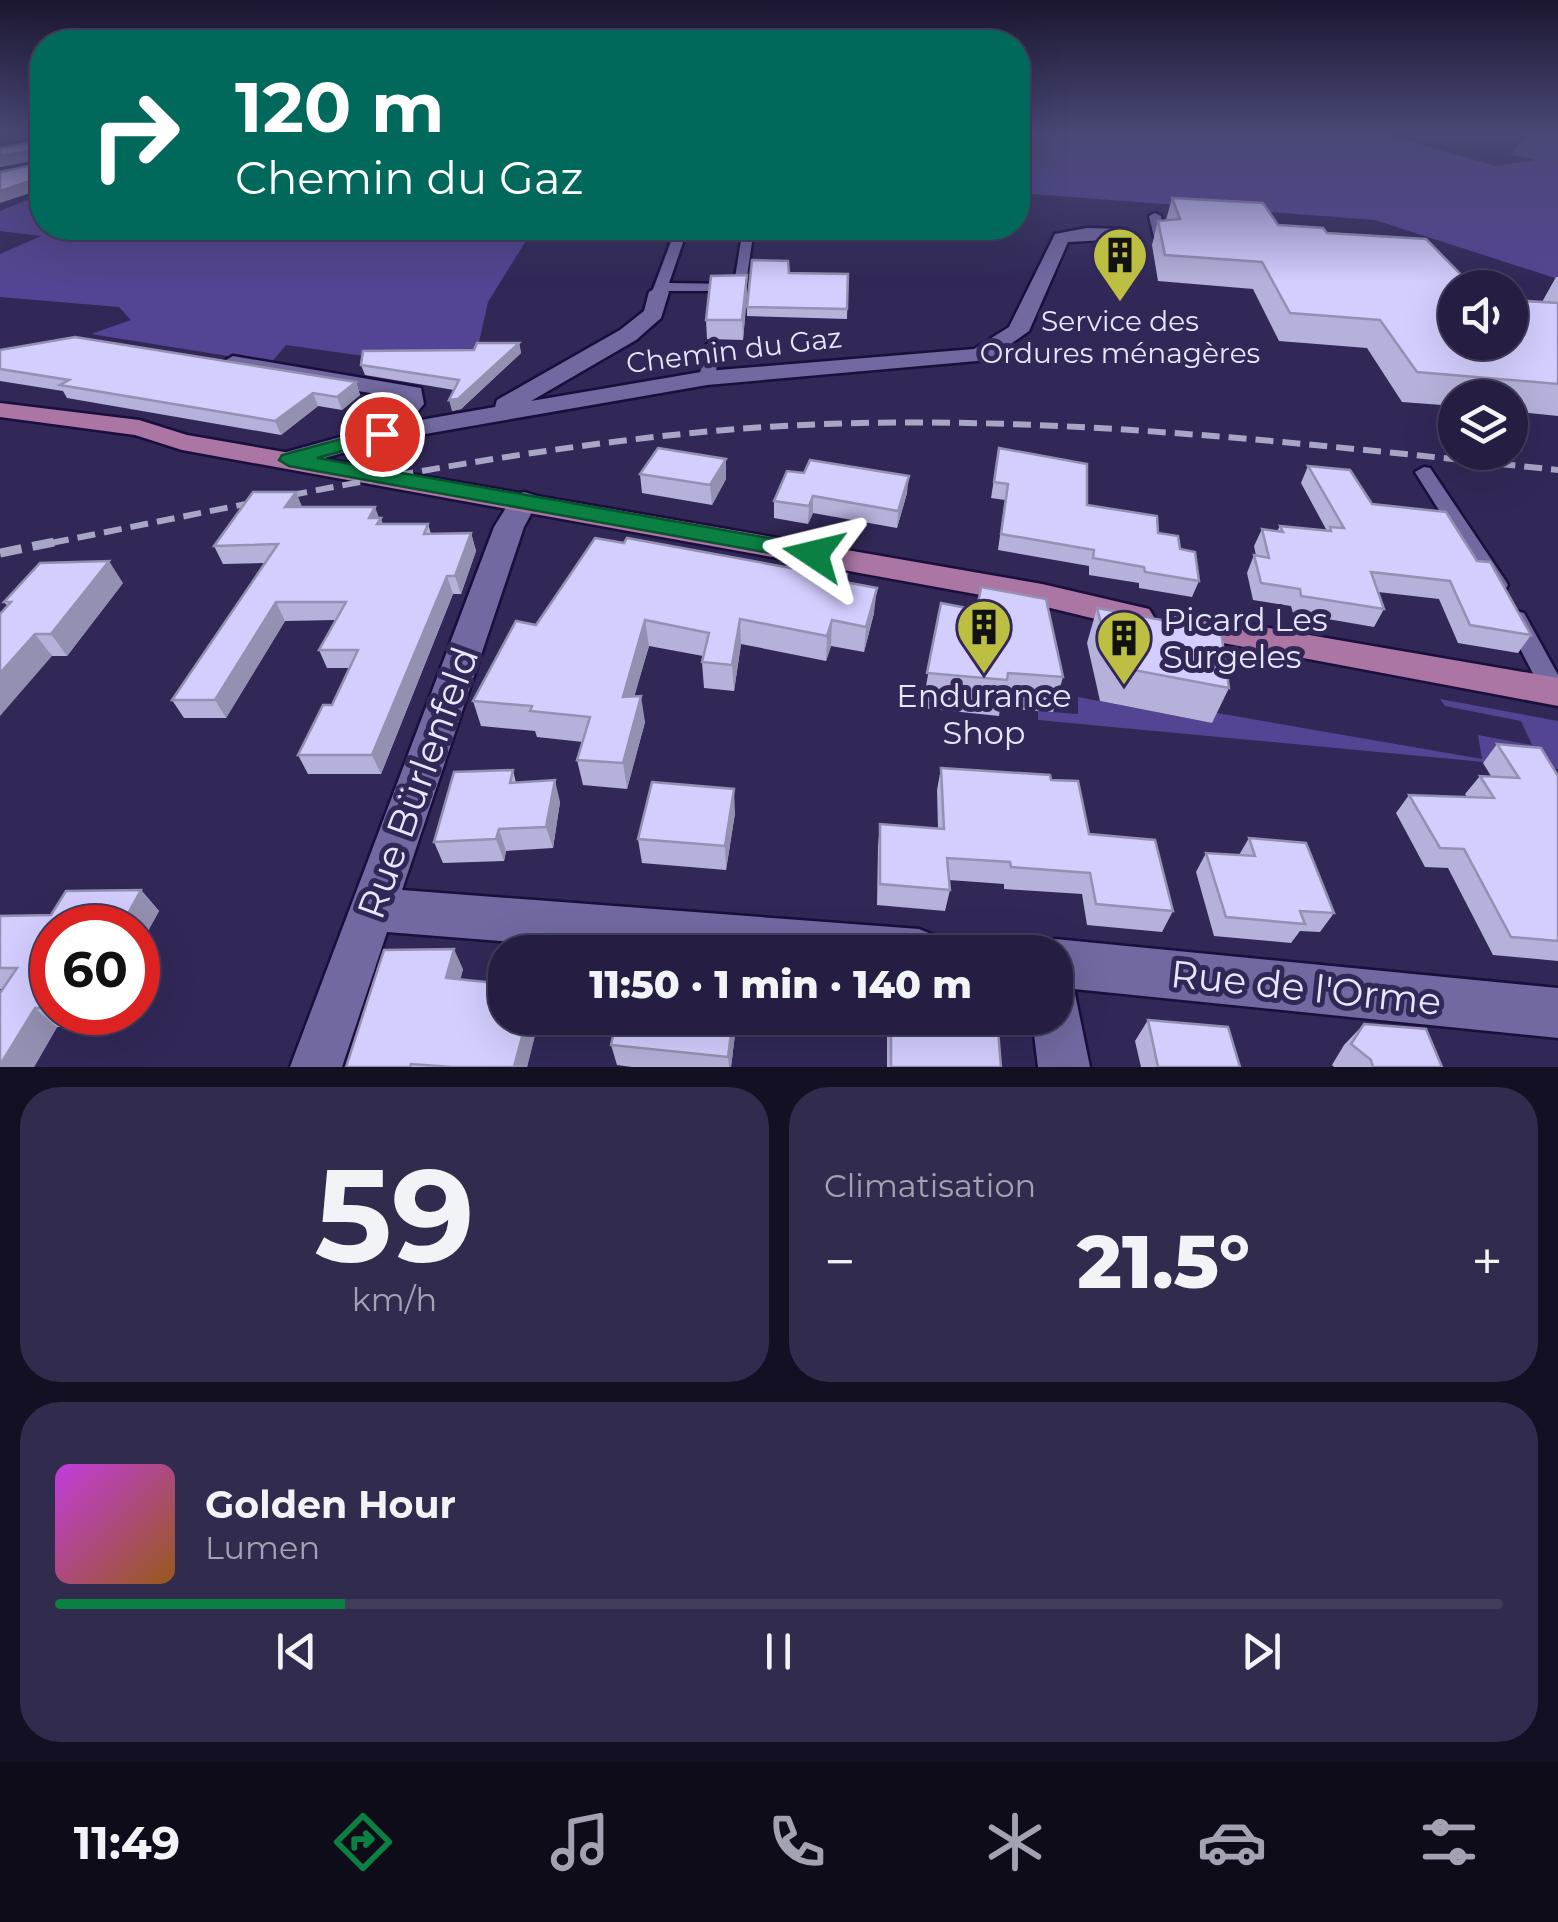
<!DOCTYPE html>
<html lang="fr">
<meta charset="utf-8">
<style>
:root{--surface:#251e42;--page:#312b4d;--text:#f1f3f6;--muted:#a3a2b2;--line:#423c5b;--accent:#0b8043}
body{margin:0;font-family:Montserrat,sans-serif;background:var(--page);color:var(--text);height:100vh;display:flex;flex-direction:column;font-size:38px;white-space:nowrap}
*{box-sizing:border-box;margin:0}
p{font-size:32px;color:var(--muted)}
.icon{flex:none;width:55px;height:55px;fill:none;stroke:currentColor;stroke-width:2;stroke-linecap:round;stroke-linejoin:round}
.map{position:relative;height:1067px;overflow:hidden}
.details{display:flex;flex-direction:column;gap:20px;padding:20px;background:#141024;flex:1}
.details>*{flex:none}
.guide{position:absolute;left:30px;top:30px;width:1000px;height:210px;border-radius:40px;box-shadow:0 10px 40px #0002,0 0 0 2px var(--line);background:#00695c;color:#fff;overflow:hidden}
.controls{position:absolute;left:1438px;top:270px;display:grid;gap:20px}
.controls a{display:grid;place-items:center;width:90px;height:90px;border-radius:50%;background:var(--surface);box-shadow:0 10px 40px #0002,0 0 0 2px var(--line);font-size:50px}
.speed{position:absolute;left:30px;top:905px;display:flex;gap:20px;font-size:50px;font-weight:700;text-align:center}
.speed>*{display:grid;place-content:center;width:130px;height:130px;border-radius:50%;background:var(--surface);box-shadow:0 10px 40px #0002,0 0 0 2px var(--line);line-height:1}
.speed .limit{border:15px solid #d22;background:#fff;color:#111}
.pin{position:absolute;display:grid;place-items:center;width:85px;height:85px;color:#fff;margin:-42px;border:5px solid #fff;border-radius:50%;box-shadow:0 2px 10px #0007}
.me{position:absolute;width:110px;margin:-55px;rotate:280deg;stroke-linejoin:round;filter:drop-shadow(0 0 8px #0008)}
.turn{display:flex;align-items:center;gap:35px;height:210px;padding:0 40px;font-size:45px}
.turn .icon{width:130px;height:130px;stroke-width:2.5}
.turn b{display:block;font-size:70px;line-height:85px}
.big{font-size:75px;font-weight:800;line-height:1.1}
.details .widget{flex:1;display:flex;flex-direction:column;justify-content:center;gap:15px;min-width:0;padding:0 35px;border-radius:40px;background:var(--page)}
.details .dial{align-items:center;gap:0}
.dial b{font-size:130px;line-height:1}
.song{display:flex;align-items:center;gap:30px}
.cover{width:120px;height:120px;border-radius:15px;background:linear-gradient(135deg,hsl(290 70% 55%),hsl(30 70% 35%))}
.played{height:10px;border-radius:5px;background:linear-gradient(90deg,var(--accent) 20%,var(--line) 20%)}
.keys{display:flex;justify-content:space-around;direction:ltr}
.heat{display:flex;justify-content:space-between;align-items:center;font-size:55px;direction:ltr}
.details .tiles{flex:1;display:grid;gap:20px;grid-template-columns:1fr 1fr}
.widget:last-child{grid-column:span 2}
.trip{position:absolute;left:488px;top:935px;width:585px;height:100px;border-radius:40px;background:var(--surface);box-shadow:0 10px 40px #0002,0 0 0 2px var(--line);font-weight:800;line-height:100px;text-align:center}
.tab-bar{display:flex;height:160px;justify-content:space-around;align-items:center;background:#0f0c1a;color:var(--muted)}
.tab-bar .icon{width:70px;height:70px}
.tab-bar .current{color:var(--accent)}
.tab-bar b{font-size:45px;color:var(--text)}
.map>svg:first-child{display:block}
.green{fill:#554493}
.lines{fill:none;stroke-linecap:round;stroke-linejoin:round}
.lane-casing{stroke:#1a0e3c;stroke-width:5}
.street-casing{stroke:#1a0e3c;stroke-width:5}
.primary-casing{stroke:#1a0e3c;stroke-width:5}
.lane{fill:#7169a0;fill-rule:evenodd}
.street{fill:#7169a0;fill-rule:evenodd}
.primary{fill:#ab76a4;fill-rule:evenodd}
.rail-far1{stroke:#a9a5c5;stroke-width:6;stroke-dasharray:18 9;stroke-linecap:butt}
.rail{stroke:#a9a5c5;stroke-width:9;stroke-dasharray:22 11;stroke-linecap:butt}
.wall{fill:#b5b1da}
.shaded-wall{fill:#9490b2}
.building{fill:#d3cefe;stroke:#9490b2;stroke-width:2.5}
.route{fill:#0b8043;stroke:#07532c;stroke-width:2.5}
.labels{text-anchor:middle;stroke-width:10;stroke-linejoin:round;paint-order:stroke}
.far-poi-label{font-size:28px;fill:#e8e6fe;stroke:#312858}
.far-street-label{font-size:28px;fill:#e8e6fe;stroke:#312858}
.poi-label{font-size:32px;fill:#e8e6fe;stroke:#312858;text-anchor:start}
.near-street-label{font-size:38px;fill:#e8e6fe;stroke:#312858}
</style>
<div class="map">
<svg width="1558" height="1067" viewBox="0 0 1558 1067">
<rect width="100%" height="100%" fill="#312858"/>
<!-- green -->
<g class="green">
<polygon points="1018,132 1376,132 1496,166 1535,160 1511,154 1526,135 1524,132 1558,132 1558,279 1375,220 1018,193"/>
<polygon points="42,194 42,228 534,228 488,302 475,360 385,359 286,345 271,363 91,334 131,320 119,307 0,297 0,254 41,236 0,231 0,211"/>
<polygon points="1078,697 1212,723 1211,712 1482,759 1478,735 1532,745 1521,721 1445,706 1440,699 1558,721 1558,769 1038,720 1038,711 1078,714"/>
</g>
<g class="lines">
<!-- lane casing -->
<g class="lane-casing">
<g id="lane">
<polygon points="1155,213 1161,216 1164,240 1154,237 1149,216"/>
<polygon points="676,228 688,228 669,283 734,284 743,228 754,228 745,291 666,291 664,295 654,295 652,292"/>
<polygon points="713,341 720,345 715,378 707,383 699,378 706,345"/>
<polygon points="980,350 1039,353 1047,358 1039,363 975,358 975,352"/>
<polygon points="1424,467 1430,468 1505,580 1508,585 1505,590 1489,590 1415,472"/>
<polygon points="1516,611 1524,613 1558,675 1558,700 1546,699 1505,619 1508,613"/>
</g>
</g>
<!-- street casing -->
<g class="street-casing">
<g id="street">
<polygon points="1087,228 1125,229 1134,234 1125,239 1068,242 1029,331 988,360 707,385 385,441 289,468 276,460 279,454 373,428 400,398 233,370 221,363 233,356 421,388 424,404 409,422 495,407 497,400 620,330 644,311 649,292 659,286 669,292 661,318 636,340 531,401 707,371 974,349 1009,327 1055,234"/>
<polygon points="524,492 534,495 538,501 524,527 402,890 919,929 936,936 942,952 641,952 387,932 342,1067 290,1067 494,527 514,495"/>
<polygon points="1055,939 1558,988 1558,1038 1074,989 1090,1067 1038,1067 1032,1018 1055,1018 1055,952 1036,952 1038,946"/>
</g>
</g>
<!-- primary casing -->
<g class="primary-casing">
<g id="primary">
<polygon points="0,403 139,420 187,435 1042,584 1149,609 1154,617 1149,625 1137,629 1042,606 182,450 135,435 0,417"/>
<polygon points="1182,613 1558,678 1558,706 1170,633 1165,625 1170,617"/>
</g>
</g>
<!-- lane -->
<use href="#lane" class="lane"/>
<!-- street -->
<use href="#street" class="street"/>
<!-- primary -->
<use href="#primary" class="primary"/>
<!-- rail-far1 -->
<path class="rail-far1" d="M 51,543 C 278,498 505,448 736,429 C 1010,408 1286,442 1558,470"/>
<!-- rail -->
<polyline class="rail" points="0,553 64,540"/>
</g>
<!-- wall -->
<g class="wall">
<polygon points="1172,198 1278,225 1327,233 1455,342 1542,302 1556,277 1558,277 1558,416 1510,411 1510,398 1455,398 1455,406 1402,402 1367,348 1279,341 1253,289 1158,281 1152,245 1158,221 1166,220"/>
<polygon points="789,273 848,274 847,319 747,316 747,307"/>
<polygon points="747,275 747,294 743,340 707,339 706,320"/>
<polygon points="519,343 521,353 461,409 452,411 454,390 365,375 361,365"/>
<polygon points="0,350 356,382 360,395 342,410 318,406 281,435 67,398 63,391 0,381"/>
<polygon points="999,448 1087,505 1158,533 1180,549 1199,581 1192,597 1139,588 1139,583 1089,575 1089,566 998,550 1005,500 991,498"/>
<polygon points="726,459 726,479 712,505 642,493 640,474"/>
<polygon points="1308,466 1372,504 1477,561 1531,635 1518,653 1458,643 1439,599 1378,592 1384,609 1374,627 1293,613 1291,606 1253,600 1247,573 1254,555 1256,556 1254,546 1262,529 1277,531 1280,526 1327,531 1301,483"/>
<polygon points="787,471 907,493 897,528 813,513 808,524 774,518 774,501"/>
<polygon points="302,507 379,518 383,524 428,524 431,534 471,533 476,551 461,594 453,594 381,774 308,774 298,755 332,705 349,668 327,668 319,650 335,620 285,621 226,718 184,718 172,700 265,563 223,564 214,546"/>
<polygon points="847,582 874,613 864,652 831,646 826,661 741,644 734,691 704,688 702,662 703,656 649,646 634,696 645,722 627,789 583,785 577,760 583,742 537,737 535,731 481,726 473,701 536,625"/>
<polygon points="123,583 67,656 52,656 4,602"/>
<polygon points="941,603 1063,677 1053,712 1000,708 999,716 922,708"/>
<polygon points="1097,608 1229,688 1212,723 1100,701 1087,643"/>
<polygon points="1497,744 1558,776 1558,961 1493,955 1448,868 1425,867 1396,813 1409,795 1467,797 1465,794 1480,776 1491,776 1483,763"/>
<polygon points="941,768 1051,780 1089,834 1173,911 1162,932 1087,925 1082,894 1004,889 1004,884 949,880 950,890 945,911 877,905 878,846 880,824 938,828 937,790"/>
<polygon points="513,770 516,783 560,802 553,848 506,851 504,861 443,863 434,842"/>
<polygon points="735,813 726,870 642,863 638,839"/>
<polygon points="1249,838 1334,913 1320,932 1300,931 1291,943 1214,936 1196,872 1206,853 1239,855"/>
<polygon points="141,890 159,911 138,949 138,928 52,928 52,1012 103,1012 95,1027 57,1027 34,1067 0,1067 3,989 0,989 0,916 51,915"/>
<polygon points="463,969 460,980 505,1018 554,1018 550,1032 536,1031 527,1067 346,1067"/>
<polygon points="617,1018 737,1018 731,1067 632,1067 617,1065 611,1045"/>
<polygon points="887,1018 997,1018 1001,1067 887,1067"/>
<polygon points="1148,1020 1240,1067 1141,1067 1135,1041"/>
<polygon points="1364,1024 1442,1067 1334,1067 1332,1065 1344,1045"/>
</g>
<!-- shaded-wall -->
<g class="shaded-wall">
<polygon points="39,149 42,159 0,167 0,156"/>
<polygon points="42,177 42,189 0,203 0,191"/>
<polygon points="747,275 747,294 743,340 742,320"/>
<polygon points="519,343 521,353 461,409 452,411 449,400"/>
<polygon points="356,382 360,395 342,410 337,397"/>
<polygon points="313,393 318,406 281,435 275,421"/>
<polygon points="726,459 726,479 712,505 710,485"/>
<polygon points="909,476 907,493 897,528 898,511"/>
<polygon points="296,492 303,509 285,507"/>
<polygon points="813,496 813,513 808,524 809,506"/>
<polygon points="375,507 380,520 381,518 387,536 369,518"/>
<polygon points="471,533 476,551 461,594 455,576"/>
<polygon points="109,561 123,583 67,656 51,634"/>
<polygon points="447,576 453,594 381,774 372,755"/>
<polygon points="877,588 874,613 864,652 866,627"/>
<polygon points="276,602 285,621 226,718 215,700"/>
<polygon points="740,619 741,644 734,691 732,665"/>
<polygon points="645,620 649,646 627,722 623,697"/>
<polygon points="832,620 831,646 826,661 827,636"/>
<polygon points="35,634 52,656 0,716 0,673"/>
<polygon points="641,696 645,722 627,789 623,763"/>
<polygon points="555,780 560,802 553,848 546,827"/>
<polygon points="734,789 735,813 726,870 725,846"/>
<polygon points="499,829 506,851 504,861 496,839"/>
<polygon points="141,890 159,911 138,949 138,928 120,928"/>
<polygon points="454,949 463,969 456,998 446,978"/>
<polygon points="35,1008 57,1027 34,1067 0,1067"/>
<polygon points="79,1012 103,1012 95,1027"/>
<polygon points="527,1018 531,1018 536,1031 527,1067 514,1067"/>
<polygon points="545,1018 554,1018 550,1032"/>
<polygon points="733,1018 737,1018 731,1067 729,1067 728,1057"/>
</g>
<!-- building -->
<g class="building">
<polygon points="42,141 42,177 0,191 0,172 38,164 39,149 0,156 0,148"/>
<polygon points="1172,198 1263,203 1278,225 1323,228 1327,233 1426,239 1474,288 1455,288 1455,342 1510,342 1510,300 1558,303 1558,384 1417,372 1380,320 1290,313 1262,262 1165,255 1158,221 1180,219"/>
<polygon points="752,260 788,261 789,273 848,274 847,309 747,307"/>
<polygon points="747,275 742,320 706,320 711,276"/>
<polygon points="75,337 356,382 337,397 313,393 275,421 60,385 69,380 0,369 0,350"/>
<polygon points="477,343 519,343 458,399 449,400 459,380 361,365 363,351 474,350"/>
<polygon points="658,448 726,459 710,485 640,474"/>
<polygon points="999,448 1087,464 1087,505 1157,516 1158,533 1178,536 1180,549 1195,552 1199,581 1145,572 1144,567 1093,558 1094,550 1001,534 1008,484 994,482"/>
<polygon points="810,460 909,476 898,511 813,496 809,506 774,501 787,471 804,473"/>
<polygon points="1308,466 1350,470 1372,504 1446,512 1477,561 1490,562 1531,635 1470,625 1450,581 1371,572 1384,609 1301,596 1300,589 1261,583 1254,555 1269,558 1262,529 1283,532 1280,526 1331,531 1330,527 1344,528"/>
<polygon points="253,492 296,492 285,507 375,507 369,518 381,518 377,524 428,524 424,534 471,533 455,576 447,576 372,755 298,755 323,705 332,705 358,650 319,650 346,602 276,602 215,700 172,700 278,544 214,546"/>
<polygon points="595,538 624,543 627,538 791,568 792,564 824,570 847,574 845,582 877,588 866,627 832,620 827,636 740,619 732,665 702,662 709,633 645,620 623,697 641,696 623,763 577,760 590,717 530,711 532,706 473,701 516,621 536,625"/>
<polygon points="109,561 51,634 35,634 0,673 0,614 11,602 4,602 40,563"/>
<polygon points="981,587 1046,599 1063,677 1008,673 1007,680 927,673 941,603 977,610"/>
<polygon points="1097,608 1221,631 1229,688 1112,666"/>
<polygon points="1497,744 1541,748 1558,776 1558,941 1511,937 1464,849 1440,848 1409,795 1494,798 1480,776 1519,778"/>
<polygon points="941,768 1050,775 1051,780 1078,781 1089,834 1155,840 1173,911 1096,904 1090,873 1011,867 1010,862 947,858 950,890 880,884 880,824 944,829"/>
<polygon points="513,770 510,783 555,780 546,827 499,829 496,839 434,842 454,772"/>
<polygon points="652,782 734,789 725,846 638,839"/>
<polygon points="1249,838 1306,843 1334,913 1300,911 1305,924 1226,917 1206,853 1255,856"/>
<polygon points="141,890 120,928 52,928 52,1008 35,1008 0,1065 0,993 17,968 0,968 0,916 51,915 66,891"/>
<polygon points="454,949 446,978 505,984 505,1018 527,1018 514,1067 452,1067 411,1064 410,1067 346,1067 384,950"/>
<polygon points="617,1018 733,1018 728,1057 611,1045"/>
<polygon points="891,1018 997,1018 1001,1067 891,1067"/>
<polygon points="1148,1020 1228,1027 1240,1067 1158,1067"/>
<polygon points="1364,1024 1426,1029 1442,1067 1373,1067 1371,1060 1351,1044"/>
</g>
<!-- sky -->
<linearGradient id="sky" x2="0" y2="1"><stop stop-color="#1b1630"/><stop offset="0.47" stop-color="#484875"/><stop offset="1" stop-color="#484875" stop-opacity="0"/></linearGradient>
<rect width="1558" height="282" fill="url(#sky)"/>
<!-- route -->
<polygon class="route" points="382,428 392,434 389,438 317,458 814,546 826,554 814,561 289,466 279,460 282,455"/>
<!-- icons -->
<defs>
<g id="building-pin" transform="scale(2.875)"><path d="M0 17L-7.5 6A9.5 9.5 0 1 1 7.5 6Z" fill="#bdbf43" stroke="#312858"/><path d="M-4-6H4V6H1V3H-1V6H-4ZM-2.5-4.3h1.7v1.8h-1.7ZM.8-4.3h1.7v1.8H.8ZM-2.5-1h1.7V.8h-1.7ZM.8-1h1.7V.8H.8Z" fill="#111"/></g>
</defs>
<g fill-rule="evenodd">
<use href="#building-pin" x="1120" y="255"/>
<use href="#building-pin" x="984" y="627"/>
<use href="#building-pin" x="1124" y="638"/>
</g>
<g class="labels">
<!-- far-poi labels -->
<g class="far-poi-label">
<text x="1120" y="331">Service des<tspan x="1120" dy="32">Ordures ménagères</tspan></text>
</g>
<!-- far-street labels -->
<g class="far-street-label">
<text transform="translate(734 350) rotate(-7)" y="10">Chemin du Gaz</text>
</g>
<!-- poi labels -->
<g class="poi-label">
<text x="1163" y="631">Picard Les<tspan x="1163" dy="37">Surgeles</tspan></text>
<text x="984" y="707" text-anchor="middle">Endurance<tspan x="984" dy="37">Shop</tspan></text>
</g>
<!-- near-street labels -->
<g class="near-street-label">
<text transform="translate(418 783) rotate(-70)" y="13">Rue Bürlenfeld</text>
<text transform="translate(1306 988) rotate(6)" y="13">Rue de l'Orme</text>
</g>
</g>
</svg>
<div class="controls">
<a><svg class="icon" aria-label="sound" viewBox="0 0 24 24"><path d="M4 9h4l5-4v14l-5-4H4zM17 9q2 3 0 6"/></svg></a>
<a><svg class="icon" aria-label="layers" viewBox="0 0 24 24"><path d="M12 4l9 5-9 5-9-5zM3 14l9 5 9-5"/></svg></a>
</div>
<div class="speed"><div class="limit">60</div></div>
<div class="pin" style="left:382px;top:434px;background:#d93025"><svg class="icon" aria-label="arrive" viewBox="0 0 24 24"><path d="M6 21V4h12l-3 4 3 4H6"/></svg></div>
<svg class="me" style="left:814px;top:554px" viewBox="-20 -20 40 40"><path d="M0-17L14 15 0 8-14 15z" fill="#0b8043" stroke="#fff" stroke-width="4"/></svg>
<div class="trip">11:50 · 1 min · 140 m</div>
<div class="guide">
<div class="turn"><svg class="icon" aria-label="right" viewBox="0 0 24 24"><path d="M7 20v-9h11M14 6l5 5-5 5"/></svg><div><b>120 m</b>Chemin du Gaz</div></div>
</div>
</div>
<section class="details">
<div class="tiles">
<div class="widget dial"><b>59</b><p>km/h</p></div>
<div class="widget"><p>Climatisation</p>
<div class="heat"><a>−</a><b class="big">21.5°</b><a>+</a></div>
</div>
<div class="widget">
<div class="song"><i class="cover"></i><div><b>Golden Hour</b><p>Lumen</p></div></div>
<div class="played"></div>
<div class="keys"><svg class="icon" aria-label="previous" viewBox="0 0 24 24"><path d="M18 5L8 12l10 7zM5 5v14"/></svg><svg class="icon" aria-label="pause" viewBox="0 0 24 24"><path d="M8 5v14M16 5v14"/></svg><svg class="icon" aria-label="next" viewBox="0 0 24 24"><path d="M6 5l10 7-10 7zM19 5v14"/></svg></div>
</div>
</div>
</section>
<nav class="tab-bar">
<b>11:49</b>
<svg class="icon current" aria-label="directions" viewBox="0 0 24 24"><path d="M12 3l9 9-9 9-9-9zM9 14v-3h6M13 9l2 2-2 2"/></svg>
<svg class="icon" aria-label="music" viewBox="0 0 24 24"><path d="M9 18V5l10-2v13"/><circle cx="6" cy="18" r="3"/><circle cx="16" cy="16" r="3"/></svg>
<svg class="icon" aria-label="phone" viewBox="0 0 24 24"><path d="M5 4h4l2 5-3 2q2 4 5 5l2-3 5 2v4C11 20 4 13 5 4z"/></svg>
<svg class="icon" aria-label="climate" viewBox="0 0 24 24"><path d="M12 3v18M4 7l16 10M4 17L20 7"/></svg>
<svg class="icon" aria-label="car" viewBox="0 0 24 24"><path d="M5 17H2v-5l4-1 3-4h7l3 4 3 1v5h-3M9 17h6M6 11h13"/><circle cx="7" cy="17" r="2"/><circle cx="17" cy="17" r="2"/></svg>
<svg class="icon" aria-label="filters" viewBox="0 0 24 24"><path d="M4 7h16M4 17h16"/><circle cx="9" cy="7" r="2"/><circle cx="15" cy="17" r="2"/></svg>
</nav>
